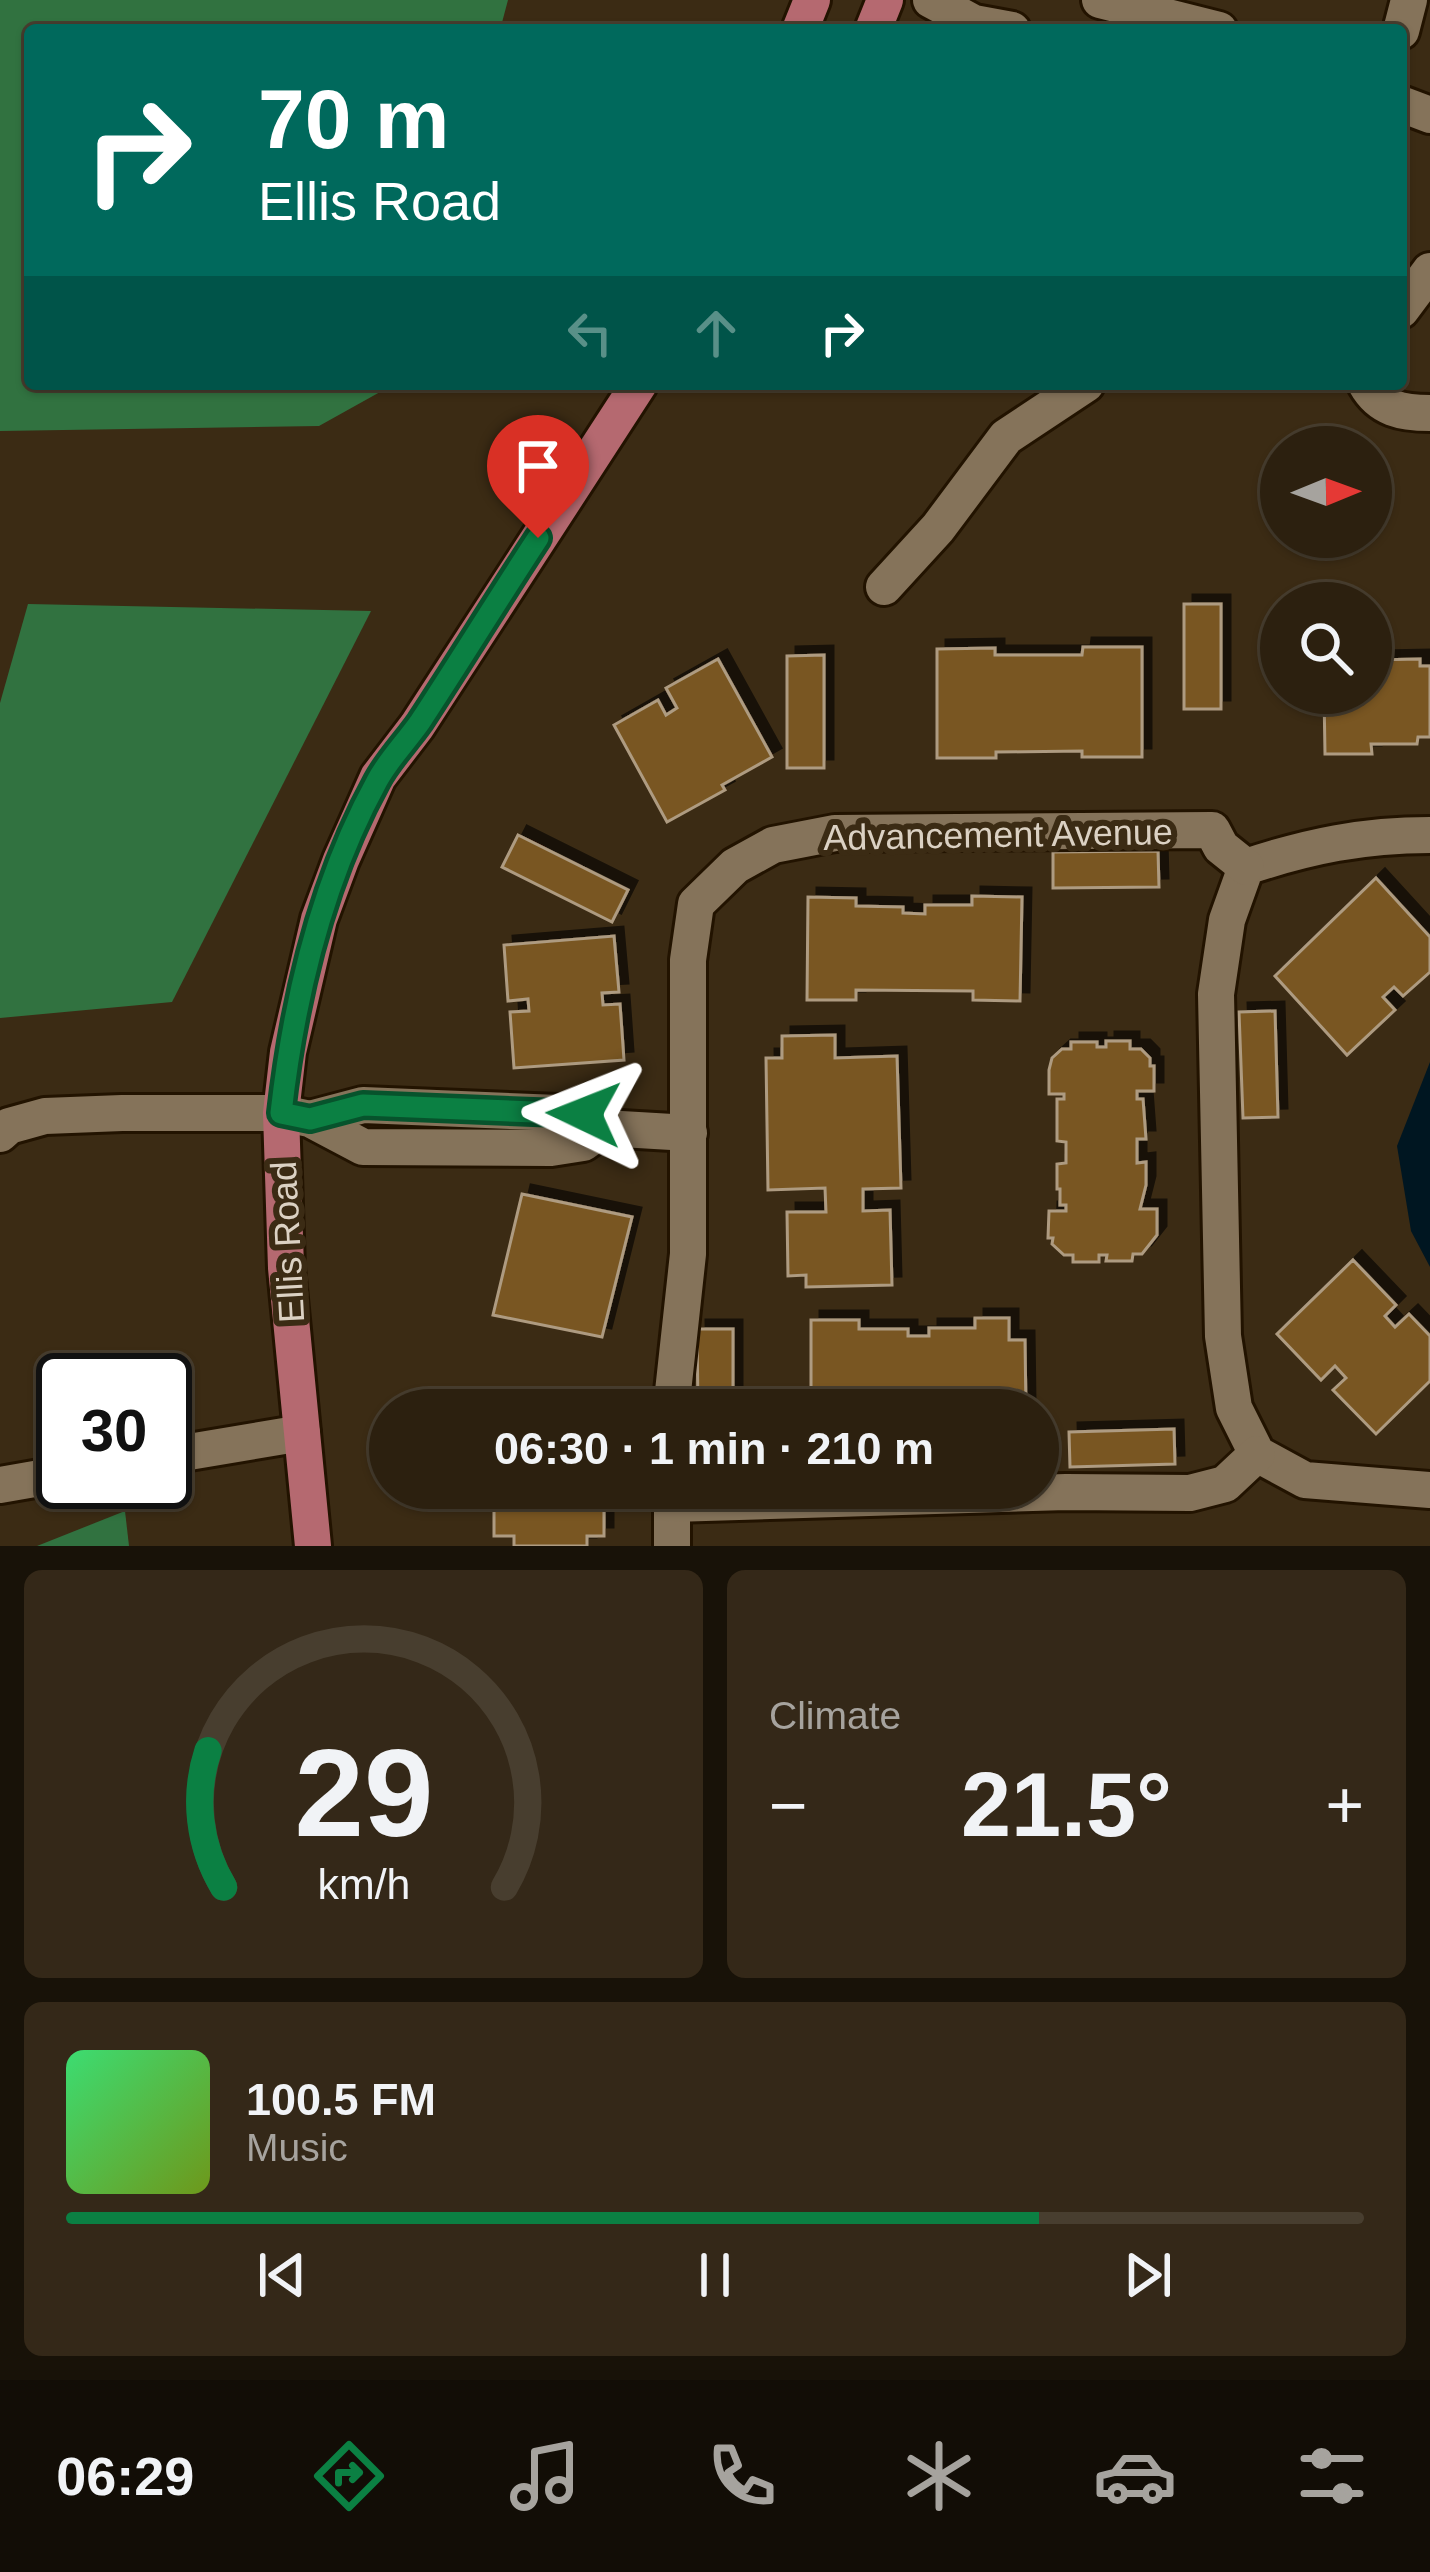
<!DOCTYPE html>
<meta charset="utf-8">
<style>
:root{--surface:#2c200f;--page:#342818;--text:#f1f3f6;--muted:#a6a39e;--line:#483e2f;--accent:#0b8043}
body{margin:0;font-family:Helvetica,sans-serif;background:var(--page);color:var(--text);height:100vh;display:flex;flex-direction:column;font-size:45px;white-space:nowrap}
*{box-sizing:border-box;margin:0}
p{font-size:39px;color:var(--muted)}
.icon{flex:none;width:66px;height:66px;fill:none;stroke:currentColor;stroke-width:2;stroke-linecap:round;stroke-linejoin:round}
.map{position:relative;height:1546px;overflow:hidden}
.sheet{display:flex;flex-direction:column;gap:24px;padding:24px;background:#181208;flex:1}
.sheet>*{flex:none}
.top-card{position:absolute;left:24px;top:24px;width:1383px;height:366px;border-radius:12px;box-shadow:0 3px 9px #0004,0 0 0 3px var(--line);background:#00695c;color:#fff;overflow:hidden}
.needle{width:78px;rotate:89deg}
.controls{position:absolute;left:1260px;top:426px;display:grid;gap:24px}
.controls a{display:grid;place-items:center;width:132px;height:132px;border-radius:50%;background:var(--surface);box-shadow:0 3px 9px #0004,0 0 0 3px var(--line);font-size:60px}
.speed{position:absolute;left:36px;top:1353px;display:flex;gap:24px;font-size:60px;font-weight:700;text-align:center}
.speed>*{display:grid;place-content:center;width:156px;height:156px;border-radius:50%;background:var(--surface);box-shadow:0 3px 9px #0004,0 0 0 3px var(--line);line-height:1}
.speed .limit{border:6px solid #111;border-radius:18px;background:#fff;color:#111}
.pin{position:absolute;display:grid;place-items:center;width:102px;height:102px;color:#fff;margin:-123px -51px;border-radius:50% 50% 50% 0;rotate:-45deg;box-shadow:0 0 12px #0007}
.pin .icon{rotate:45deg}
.me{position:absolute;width:132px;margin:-66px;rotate:272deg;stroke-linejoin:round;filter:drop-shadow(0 0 9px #0008)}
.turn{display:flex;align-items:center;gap:42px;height:252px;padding:0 36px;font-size:54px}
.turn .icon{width:156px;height:156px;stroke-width:2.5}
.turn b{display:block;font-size:84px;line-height:102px}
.lanes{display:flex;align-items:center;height:114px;padding:0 36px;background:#0003;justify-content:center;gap:60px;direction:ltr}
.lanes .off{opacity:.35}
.big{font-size:90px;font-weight:800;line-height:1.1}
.sheet .card{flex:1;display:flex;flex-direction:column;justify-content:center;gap:18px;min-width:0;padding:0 42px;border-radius:18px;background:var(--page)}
.sheet .dial{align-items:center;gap:0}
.dial svg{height:312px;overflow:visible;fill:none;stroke:var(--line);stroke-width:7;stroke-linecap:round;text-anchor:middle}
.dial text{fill:var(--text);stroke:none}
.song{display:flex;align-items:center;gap:36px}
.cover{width:144px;height:144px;border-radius:18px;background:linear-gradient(135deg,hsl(140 70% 55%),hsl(80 70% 35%))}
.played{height:12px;border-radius:6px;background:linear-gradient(90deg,var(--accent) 75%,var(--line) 75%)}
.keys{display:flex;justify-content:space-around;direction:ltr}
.heat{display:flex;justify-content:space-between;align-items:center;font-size:66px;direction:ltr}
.sheet .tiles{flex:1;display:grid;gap:24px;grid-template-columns:1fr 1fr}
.card:last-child{grid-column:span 2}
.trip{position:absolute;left:369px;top:1389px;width:690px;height:120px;border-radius:60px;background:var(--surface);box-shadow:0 3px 9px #0004,0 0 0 3px var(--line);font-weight:800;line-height:120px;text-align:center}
.dock{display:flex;height:192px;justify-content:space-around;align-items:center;background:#120d06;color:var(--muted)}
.dock .icon{width:84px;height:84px}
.dock .active{color:var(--accent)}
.dock b{font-size:54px;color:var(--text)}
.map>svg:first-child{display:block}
.forest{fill:#317240}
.water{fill:#001621}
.building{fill:#795722;stroke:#ae9b81;stroke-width:3;filter:url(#shadow)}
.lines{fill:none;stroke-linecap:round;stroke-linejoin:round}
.minor-casing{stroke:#221300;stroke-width:42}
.major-casing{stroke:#221300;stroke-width:42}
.minor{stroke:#85735a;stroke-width:36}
.major{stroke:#b56970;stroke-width:36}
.route-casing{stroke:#07532c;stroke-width:30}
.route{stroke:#0b8043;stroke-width:21}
.labels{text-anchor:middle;stroke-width:12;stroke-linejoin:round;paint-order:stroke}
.street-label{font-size:36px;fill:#dbd1c3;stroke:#3b2b14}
</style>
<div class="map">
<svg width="1430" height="1546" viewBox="0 0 1430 1546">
<defs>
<filter id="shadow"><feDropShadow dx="9" dy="-9" stdDeviation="0" flood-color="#0009"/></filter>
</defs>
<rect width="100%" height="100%" fill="#3b2b14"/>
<!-- forest -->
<g class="forest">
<polygon points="0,0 508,0 500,30 30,30 30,384 390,384 389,387 319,426 0,431"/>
<polygon points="28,604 371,611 172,1002 0,1018 0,703"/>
<polygon points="125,1511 129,1546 37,1546"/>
</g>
<!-- water -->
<polygon class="water" points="1430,1062 1430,1267 1411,1231 1397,1146"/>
<!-- building -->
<g class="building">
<rect x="1184" y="604" width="37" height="105"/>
<polygon points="1083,647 1142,647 1142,757 1082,757 1082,751 996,752 996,758 937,758 937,649 995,648 995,655 1082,655"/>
<polygon points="1371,650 1372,660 1420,659 1420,666 1430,666 1430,737 1418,737 1417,744 1371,744 1372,754 1325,754 1324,693 1371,693"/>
<polygon points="824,655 824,768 787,768 787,656"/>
<polygon points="718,659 772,757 722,785 725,790 667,822 614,725 658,700 666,715 677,708 666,688"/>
<polygon points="518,835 628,890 612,922 502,867"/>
<polygon points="1158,851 1159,887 1053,888 1053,852"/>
<polygon points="1376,878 1430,937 1430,972 1403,996 1394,987 1383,997 1395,1010 1347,1055 1275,976"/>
<polygon points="972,896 1022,897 1020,1001 973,1000 973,991 856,990 856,1000 807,1000 808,897 856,898 856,906 903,907 903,913 925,914 925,905 972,905"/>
<polygon points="614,936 619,992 602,993 603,1005 620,1004 624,1060 514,1068 510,1012 529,1011 528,999 508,1001 504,945"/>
<polygon points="1275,1011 1278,1117 1243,1118 1239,1012"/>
<polygon points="835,1035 835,1058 897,1056 901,1188 863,1189 863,1211 890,1210 892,1285 806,1287 806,1275 788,1276 787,1212 826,1212 825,1188 768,1190 766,1058 782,1058 782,1036"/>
<polygon points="1106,1041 1130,1041 1130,1049 1141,1049 1150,1058 1150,1066 1154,1066 1154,1091 1137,1091 1137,1099 1143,1099 1146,1139 1137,1139 1137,1163 1146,1162 1146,1185 1140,1209 1157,1209 1157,1235 1142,1254 1133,1254 1132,1261 1106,1261 1107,1255 1099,1255 1099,1262 1073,1262 1073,1255 1064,1255 1052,1244 1053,1238 1048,1238 1049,1211 1066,1211 1066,1205 1060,1205 1060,1189 1057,1189 1057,1164 1066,1163 1066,1142 1057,1141 1057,1099 1064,1099 1064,1094 1049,1094 1049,1070 1052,1058 1062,1049 1071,1049 1071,1042 1097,1042 1097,1047 1106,1047"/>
<polygon points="522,1194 632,1217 602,1337 493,1315"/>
<polygon points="1353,1260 1396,1305 1385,1316 1395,1327 1409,1314 1430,1336 1430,1381 1376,1434 1333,1390 1346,1378 1335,1366 1321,1380 1277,1334"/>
<polygon points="975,1318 1009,1318 1009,1340 1025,1340 1026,1410 928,1410 928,1406 907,1406 907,1410 811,1410 811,1320 859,1320 859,1329 908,1329 908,1336 929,1336 929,1328 975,1328"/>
<polygon points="697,1329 733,1329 733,1410 698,1410"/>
<polygon points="1174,1429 1175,1464 1070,1467 1069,1432"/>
<polygon points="494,1488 604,1488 604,1536 587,1536 587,1546 514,1546 514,1536 494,1536"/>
</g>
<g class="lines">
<!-- minor casing -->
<g class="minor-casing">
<g id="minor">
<polyline points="931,0 974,23 1012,30"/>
<polyline points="1100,0 1219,30"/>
<polyline points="1401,31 1409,0"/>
<polyline points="1401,104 1430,115"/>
<polyline points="1401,310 1430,271"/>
<path d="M 1366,384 C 1380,409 1402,413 1430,413"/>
<polyline points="884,587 938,528 1006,437 1086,384"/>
<path d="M 1430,835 C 1363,835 1309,846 1246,867 L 1227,920 L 1216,994 L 1223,1336 L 1234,1408 L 1257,1454 L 1305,1480 L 1430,1490"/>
<polyline points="310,1119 363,1105 584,1114 604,1128 689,1133"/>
<polyline points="0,1134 9,1126 45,1116 122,1113 281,1113 310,1119 363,1147 551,1148 583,1143 604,1128"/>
<polyline points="671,1410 688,1254 688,960 696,904 735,866 773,845 835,833 1212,830 1221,847 1246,867"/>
<polyline points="165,1456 302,1433"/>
<polyline points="0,1485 63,1474"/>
<polyline points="672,1488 672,1546"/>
<polyline points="672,1504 1066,1492 1190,1493 1225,1484 1257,1454"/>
</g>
</g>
<!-- major casing -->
<g class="major-casing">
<g id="major">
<polyline points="800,30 812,0"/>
<polyline points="873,30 885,0"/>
<polyline points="313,1546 286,1268 281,1113 288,1052 319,919 341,860 378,777 417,726 639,384"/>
</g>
</g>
<!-- minor -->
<use href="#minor" class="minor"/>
<!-- major -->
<use href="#major" class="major"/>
</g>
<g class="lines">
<!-- route casing -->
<g class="route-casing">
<path id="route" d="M 538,538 C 498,599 460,661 420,722 C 406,742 388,760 377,781 C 321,883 294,998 281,1113 L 310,1119 L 363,1105 L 584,1114"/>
</g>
<!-- route -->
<use href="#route" class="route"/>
</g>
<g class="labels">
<!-- street labels -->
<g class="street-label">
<text transform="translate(998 834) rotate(-1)" y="13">Advancement Avenue</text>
<text transform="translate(287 1242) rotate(-93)" y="13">Ellis Road</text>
</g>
</g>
</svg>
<div class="controls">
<a><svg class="needle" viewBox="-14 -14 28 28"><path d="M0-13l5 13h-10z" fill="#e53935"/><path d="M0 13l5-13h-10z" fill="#a6a39e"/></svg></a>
<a><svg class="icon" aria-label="search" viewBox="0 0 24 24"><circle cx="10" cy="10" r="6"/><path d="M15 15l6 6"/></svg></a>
</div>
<div class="speed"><div class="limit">30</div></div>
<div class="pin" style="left:538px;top:538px;background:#d93025"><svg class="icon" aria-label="arrive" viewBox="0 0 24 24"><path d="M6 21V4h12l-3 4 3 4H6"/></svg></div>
<svg class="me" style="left:584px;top:1114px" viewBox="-20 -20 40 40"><path d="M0-17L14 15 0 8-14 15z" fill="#0b8043" stroke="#fff" stroke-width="4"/></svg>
<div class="trip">06:30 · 1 min · 210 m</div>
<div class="top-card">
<div class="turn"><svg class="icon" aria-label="right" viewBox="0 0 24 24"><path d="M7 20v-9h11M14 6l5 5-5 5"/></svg><div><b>70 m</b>Ellis Road</div></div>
<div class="lanes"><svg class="icon off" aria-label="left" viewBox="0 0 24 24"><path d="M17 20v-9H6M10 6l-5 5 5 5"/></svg><svg class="icon off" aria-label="ahead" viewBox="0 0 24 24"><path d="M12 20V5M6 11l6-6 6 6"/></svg><svg class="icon" aria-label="right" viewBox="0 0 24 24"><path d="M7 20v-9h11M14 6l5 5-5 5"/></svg></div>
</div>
</div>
<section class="sheet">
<div class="tiles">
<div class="card dial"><svg viewBox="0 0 100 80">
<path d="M14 69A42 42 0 1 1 86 69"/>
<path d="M14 69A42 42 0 0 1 10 34" stroke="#0b8043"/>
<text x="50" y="56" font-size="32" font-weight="700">29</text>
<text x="50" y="72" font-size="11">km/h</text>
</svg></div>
<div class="card"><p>Climate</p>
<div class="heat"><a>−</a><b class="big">21.5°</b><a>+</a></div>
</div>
<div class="card">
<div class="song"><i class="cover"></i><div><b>100.5 FM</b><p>Music</p></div></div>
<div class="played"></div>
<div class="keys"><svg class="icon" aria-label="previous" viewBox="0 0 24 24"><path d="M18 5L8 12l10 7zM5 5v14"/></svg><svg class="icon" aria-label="pause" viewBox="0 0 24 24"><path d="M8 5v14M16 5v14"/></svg><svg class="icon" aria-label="next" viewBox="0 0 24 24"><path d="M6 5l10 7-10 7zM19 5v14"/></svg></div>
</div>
</div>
</section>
<nav class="dock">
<b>06:29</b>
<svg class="icon active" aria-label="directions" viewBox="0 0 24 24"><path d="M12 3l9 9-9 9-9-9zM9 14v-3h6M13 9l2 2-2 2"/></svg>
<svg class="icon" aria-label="music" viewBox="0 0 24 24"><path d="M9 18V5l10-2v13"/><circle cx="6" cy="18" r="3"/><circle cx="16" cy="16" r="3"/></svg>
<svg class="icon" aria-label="phone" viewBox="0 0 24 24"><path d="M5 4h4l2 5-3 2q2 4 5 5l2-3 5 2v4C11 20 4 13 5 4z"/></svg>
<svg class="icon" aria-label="climate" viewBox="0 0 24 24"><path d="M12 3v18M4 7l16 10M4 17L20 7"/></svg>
<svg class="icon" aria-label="car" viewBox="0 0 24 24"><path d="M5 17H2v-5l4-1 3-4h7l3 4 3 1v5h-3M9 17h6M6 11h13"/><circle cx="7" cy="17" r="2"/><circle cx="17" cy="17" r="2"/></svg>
<svg class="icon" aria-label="filters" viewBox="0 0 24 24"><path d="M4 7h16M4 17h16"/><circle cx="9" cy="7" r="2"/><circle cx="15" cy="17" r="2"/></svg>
</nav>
